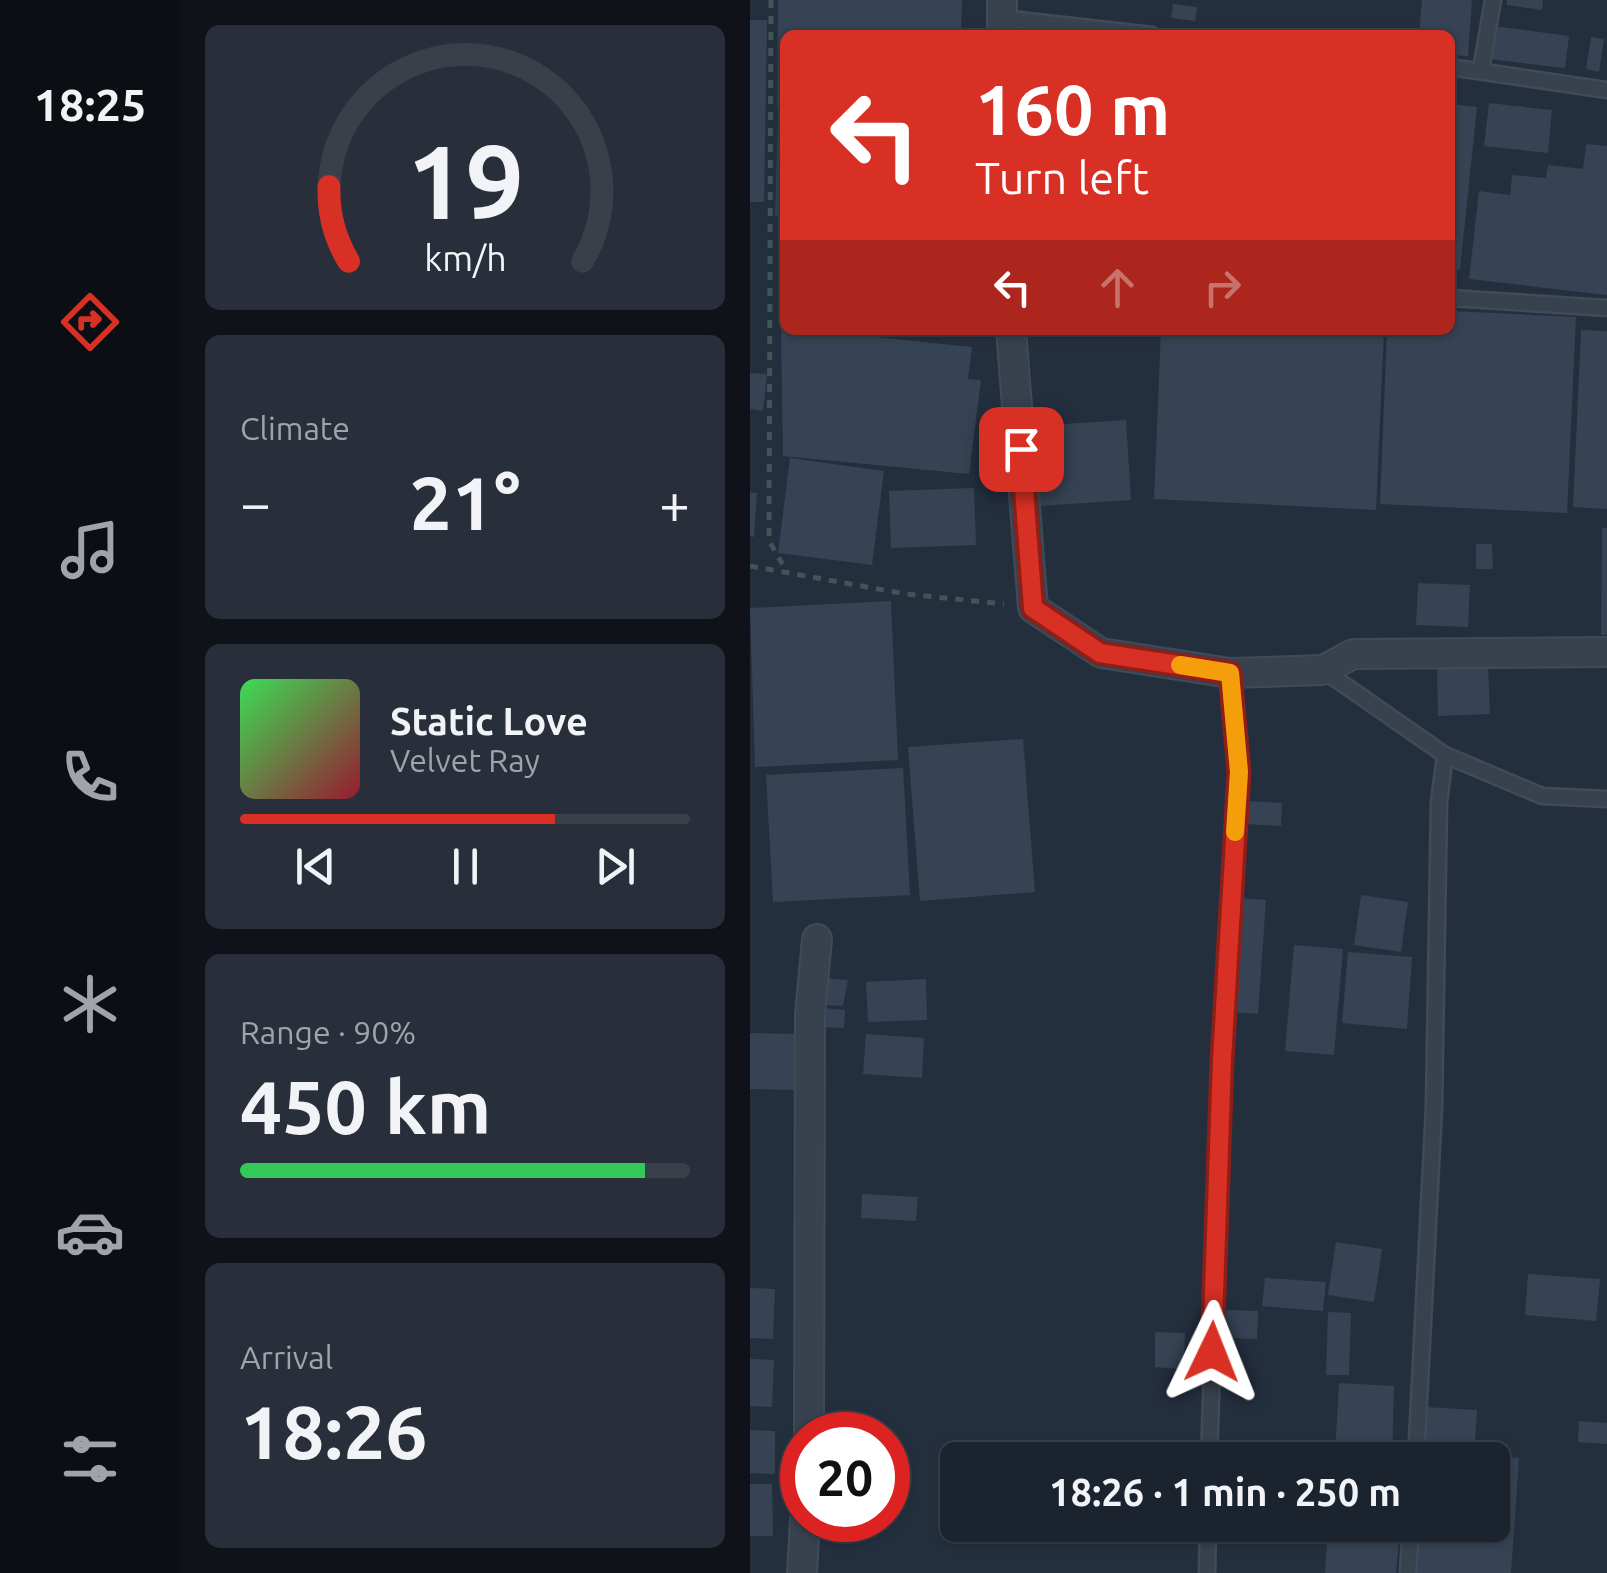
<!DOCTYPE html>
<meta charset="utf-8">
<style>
:root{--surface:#1b232e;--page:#282f3a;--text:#f1f3f6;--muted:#a0a4aa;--line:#39404a;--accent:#d93025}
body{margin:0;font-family:Ubuntu,sans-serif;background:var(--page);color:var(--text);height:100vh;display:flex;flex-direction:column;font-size:38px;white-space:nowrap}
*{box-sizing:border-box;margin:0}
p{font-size:32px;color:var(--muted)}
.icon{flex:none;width:55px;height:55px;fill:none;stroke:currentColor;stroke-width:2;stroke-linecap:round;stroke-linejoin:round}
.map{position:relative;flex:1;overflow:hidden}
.drawer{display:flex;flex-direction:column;gap:25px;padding:25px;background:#0f1319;width:570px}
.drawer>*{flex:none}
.banner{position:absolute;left:30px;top:30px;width:675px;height:305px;border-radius:15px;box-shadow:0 2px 8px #0004,0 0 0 2px var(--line);background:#d93025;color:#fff;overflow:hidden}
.speed{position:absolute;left:30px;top:1412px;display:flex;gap:20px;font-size:50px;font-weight:700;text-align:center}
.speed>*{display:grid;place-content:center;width:130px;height:130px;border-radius:50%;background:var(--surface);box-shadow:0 2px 8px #0004,0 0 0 2px var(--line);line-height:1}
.speed .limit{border:15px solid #d22;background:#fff;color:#111}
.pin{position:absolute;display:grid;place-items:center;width:85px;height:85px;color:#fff;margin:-42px;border-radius:20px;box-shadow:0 5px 15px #0006}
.me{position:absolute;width:110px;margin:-55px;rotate:2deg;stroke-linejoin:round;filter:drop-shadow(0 0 8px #0008)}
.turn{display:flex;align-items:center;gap:35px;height:210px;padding:0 30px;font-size:45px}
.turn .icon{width:130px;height:130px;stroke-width:2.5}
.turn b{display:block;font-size:70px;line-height:85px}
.lanes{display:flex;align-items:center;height:95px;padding:0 30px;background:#0003;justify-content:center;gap:50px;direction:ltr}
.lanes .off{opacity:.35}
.big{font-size:75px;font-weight:700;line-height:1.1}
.drawer .card{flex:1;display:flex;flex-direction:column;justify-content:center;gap:15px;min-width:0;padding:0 35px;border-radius:15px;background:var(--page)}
.drawer .dial{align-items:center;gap:0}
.dial svg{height:260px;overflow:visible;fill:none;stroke:var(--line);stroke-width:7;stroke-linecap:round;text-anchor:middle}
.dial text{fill:var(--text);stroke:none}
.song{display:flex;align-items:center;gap:30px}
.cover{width:120px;height:120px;border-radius:15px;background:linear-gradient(135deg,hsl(130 70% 55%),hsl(350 70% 35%))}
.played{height:10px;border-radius:5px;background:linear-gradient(90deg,var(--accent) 70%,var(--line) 70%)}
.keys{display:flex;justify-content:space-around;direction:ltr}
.heat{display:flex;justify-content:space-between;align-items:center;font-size:55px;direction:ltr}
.charge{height:15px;border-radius:8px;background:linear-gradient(90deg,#34c759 90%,var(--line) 0)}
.trip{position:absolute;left:190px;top:1442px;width:570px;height:100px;border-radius:15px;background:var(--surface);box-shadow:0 2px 8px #0004,0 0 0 2px var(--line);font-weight:700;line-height:100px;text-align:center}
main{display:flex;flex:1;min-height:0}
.dock{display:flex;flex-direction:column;width:180px;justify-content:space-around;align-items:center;background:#0b0e12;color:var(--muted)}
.dock .icon{width:70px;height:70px}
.dock .active{color:var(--accent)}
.dock b{font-size:45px;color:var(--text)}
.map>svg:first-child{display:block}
.building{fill:#364354}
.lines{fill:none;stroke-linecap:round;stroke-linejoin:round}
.lane-casing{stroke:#414a57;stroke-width:19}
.street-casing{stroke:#414a57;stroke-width:32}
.path{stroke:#3f5557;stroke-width:5;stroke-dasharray:8 8;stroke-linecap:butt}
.lane{stroke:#38414e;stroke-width:14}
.street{stroke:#38414e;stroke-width:28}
.route-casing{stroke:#8d1f18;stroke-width:25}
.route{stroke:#d93025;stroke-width:18}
.slow{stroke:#f59e0b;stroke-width:18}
</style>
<main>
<nav class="dock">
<b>18:25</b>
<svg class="icon active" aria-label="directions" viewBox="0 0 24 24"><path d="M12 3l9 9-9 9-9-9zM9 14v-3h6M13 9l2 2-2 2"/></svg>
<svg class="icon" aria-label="music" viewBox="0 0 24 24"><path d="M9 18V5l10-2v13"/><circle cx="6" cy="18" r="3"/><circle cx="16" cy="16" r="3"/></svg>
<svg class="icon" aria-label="phone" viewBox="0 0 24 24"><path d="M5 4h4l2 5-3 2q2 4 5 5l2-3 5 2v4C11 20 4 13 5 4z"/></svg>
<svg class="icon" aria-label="climate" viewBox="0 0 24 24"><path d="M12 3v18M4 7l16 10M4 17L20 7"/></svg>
<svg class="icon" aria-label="car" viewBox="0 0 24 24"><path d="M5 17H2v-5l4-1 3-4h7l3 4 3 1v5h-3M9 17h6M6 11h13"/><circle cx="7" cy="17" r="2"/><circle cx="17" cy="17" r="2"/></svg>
<svg class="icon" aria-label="filters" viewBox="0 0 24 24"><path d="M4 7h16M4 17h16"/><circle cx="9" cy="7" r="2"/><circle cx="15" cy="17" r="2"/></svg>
</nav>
<section class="drawer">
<div class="card dial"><svg viewBox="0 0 100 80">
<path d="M14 69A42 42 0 1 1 86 69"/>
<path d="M14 69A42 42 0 0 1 8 46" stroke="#d93025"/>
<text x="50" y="56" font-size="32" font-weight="700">19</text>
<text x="50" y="72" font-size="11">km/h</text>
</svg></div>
<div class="card"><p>Climate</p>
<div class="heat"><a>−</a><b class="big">21°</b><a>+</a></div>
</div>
<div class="card">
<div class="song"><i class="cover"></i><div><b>Static Love</b><p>Velvet Ray</p></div></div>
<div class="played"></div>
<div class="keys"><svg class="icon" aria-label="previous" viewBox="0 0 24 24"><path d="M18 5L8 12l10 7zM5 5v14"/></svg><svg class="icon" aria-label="pause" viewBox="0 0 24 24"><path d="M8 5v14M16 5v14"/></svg><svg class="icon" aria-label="next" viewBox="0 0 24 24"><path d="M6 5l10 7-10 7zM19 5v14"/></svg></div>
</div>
<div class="card"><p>Range · 90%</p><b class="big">450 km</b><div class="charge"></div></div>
<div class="card"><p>Arrival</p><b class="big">18:26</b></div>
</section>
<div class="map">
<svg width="857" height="1573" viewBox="0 0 857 1573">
<rect width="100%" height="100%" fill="#242f3e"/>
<!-- building -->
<g class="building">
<polygon points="28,0 212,0 211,35 35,35 35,111 27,110"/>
<polygon points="672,0 722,0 718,56 700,55 700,35 669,35"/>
<polygon points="757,0 793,0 792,10 757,5"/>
<polygon points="423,4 447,7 445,21 421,18"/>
<polygon points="0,20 17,20 14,202 0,202"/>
<polygon points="744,26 819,36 815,68 739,59"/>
<polygon points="841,37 854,39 849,72 836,69"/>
<polygon points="739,103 802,110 798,153 734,146"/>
<polygon points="700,104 727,107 710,270 700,269"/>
<polygon points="28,115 35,117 35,217 25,215"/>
<polygon points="836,144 857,146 857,295 719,279 729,191 760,195 762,175 796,178 798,165 833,169"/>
<polygon points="31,234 35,235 35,322 29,321"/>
<polygon points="700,311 826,317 817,513 630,504 637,330 700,330"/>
<polygon points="31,327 222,347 218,379 231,380 219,474 33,456"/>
<polygon points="411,330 634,330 626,510 404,499"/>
<polygon points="831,330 857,331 857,509 823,507"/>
<polygon points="0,373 17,374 13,411 0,409"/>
<polygon points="376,420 381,500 290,506 284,426"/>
<polygon points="40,458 134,471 122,565 28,553"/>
<polygon points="224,488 226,545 141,548 139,491"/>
<polygon points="0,492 7,493 4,537 0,536"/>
<polygon points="852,528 857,528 857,635 851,635"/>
<polygon points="726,544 742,544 743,569 726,569"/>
<polygon points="668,583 720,585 718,627 666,625"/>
<polygon points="141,601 148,760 5,767 0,608"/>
<polygon points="738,666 740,714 688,716 687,667"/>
<polygon points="273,739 285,892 170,901 158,747"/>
<polygon points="153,768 160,895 23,902 16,775"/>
<polygon points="496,801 532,803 531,826 495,824"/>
<polygon points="611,895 658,902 651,952 604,945"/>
<polygon points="489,898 516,900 508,1014 481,1012"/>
<polygon points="544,945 593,949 584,1055 535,1051"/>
<polygon points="598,952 662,957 657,1029 592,1023"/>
<polygon points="71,978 98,980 93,1006 75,1005 76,995 70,994"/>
<polygon points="176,979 177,1020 118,1022 116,982"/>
<polygon points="73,1008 95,1010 94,1028 72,1027"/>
<polygon points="0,1033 46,1034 44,1090 0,1089"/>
<polygon points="116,1034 174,1038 172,1078 113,1074"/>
<polygon points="112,1194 168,1197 166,1221 111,1218"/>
<polygon points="586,1242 632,1249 624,1302 578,1295"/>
<polygon points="778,1274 850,1279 846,1321 775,1315"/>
<polygon points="515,1278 576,1282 573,1311 512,1306"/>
<polygon points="0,1288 25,1289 23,1339 0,1338"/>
<polygon points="475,1310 508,1311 507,1339 475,1338"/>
<polygon points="578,1312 601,1313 599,1375 576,1375"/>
<polygon points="405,1332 435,1333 434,1369 405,1367"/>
<polygon points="0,1359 24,1360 22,1407 0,1406"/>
<polygon points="589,1383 644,1386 642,1457 585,1455"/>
<polygon points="674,1407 727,1410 724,1455 769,1458 761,1573 663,1573 666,1525 742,1525 742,1460 671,1460"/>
<polygon points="829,1421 857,1423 857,1444 828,1442"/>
<polygon points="0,1430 25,1431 25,1474 0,1473"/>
<polygon points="348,1446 401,1453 400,1460 346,1460"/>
<polygon points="0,1484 22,1484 23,1536 0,1536"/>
<polygon points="578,1525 650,1525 646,1573 575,1573"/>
</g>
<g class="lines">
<!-- lane casing -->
<g class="lane-casing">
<g id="lane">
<polyline points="252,18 402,35"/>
<polyline points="700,67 857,90"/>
<polyline points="731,70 743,0"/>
<polyline points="700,298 857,308"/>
<polyline points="573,670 695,755 792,796 857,799"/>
<polyline points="459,1460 472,1060 489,773 480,673"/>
<polyline points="666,1460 684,1107 689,802 695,755"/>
<polyline points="457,1573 458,1525"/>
<polyline points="658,1573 661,1525"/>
</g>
</g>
<!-- street casing -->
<g class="street-casing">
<g id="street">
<polyline points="252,0 252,35"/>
<polyline points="261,330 283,608 351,653 480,673 573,670 603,654 857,652"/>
<polyline points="59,1435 60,1015 67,939"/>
<polyline points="52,1573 55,1520"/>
</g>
</g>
<!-- path -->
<g class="path">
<polyline points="21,0 19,541 37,572"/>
<polyline points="0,566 156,594 254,604"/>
</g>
<!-- lane -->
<use href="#lane" class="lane"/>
<!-- street -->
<use href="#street" class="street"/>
</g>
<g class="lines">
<!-- route casing -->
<g class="route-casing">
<polyline id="route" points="271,449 283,608 350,653 480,673 489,772 472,1060 462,1352"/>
</g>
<!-- route -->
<use href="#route" class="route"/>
<!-- slow -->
<polyline class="slow" points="430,665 480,673 489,772 485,832"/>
</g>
</svg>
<div class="speed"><div class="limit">20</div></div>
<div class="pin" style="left:271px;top:449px;background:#d93025"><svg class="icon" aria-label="arrive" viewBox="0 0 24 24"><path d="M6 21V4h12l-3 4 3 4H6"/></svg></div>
<svg class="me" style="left:462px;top:1352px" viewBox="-20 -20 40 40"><path d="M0-17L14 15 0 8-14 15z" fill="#d93025" stroke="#fff" stroke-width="4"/></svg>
<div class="trip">18:26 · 1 min · 250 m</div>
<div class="banner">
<div class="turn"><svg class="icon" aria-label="left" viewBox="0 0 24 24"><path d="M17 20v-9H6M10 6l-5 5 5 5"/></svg><div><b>160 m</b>Turn left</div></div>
<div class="lanes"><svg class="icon" aria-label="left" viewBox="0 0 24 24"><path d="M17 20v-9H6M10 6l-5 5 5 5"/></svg><svg class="icon off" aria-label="ahead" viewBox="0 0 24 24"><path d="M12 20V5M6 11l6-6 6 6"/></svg><svg class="icon off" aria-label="right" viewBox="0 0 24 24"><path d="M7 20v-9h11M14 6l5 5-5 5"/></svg></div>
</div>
</div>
</main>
